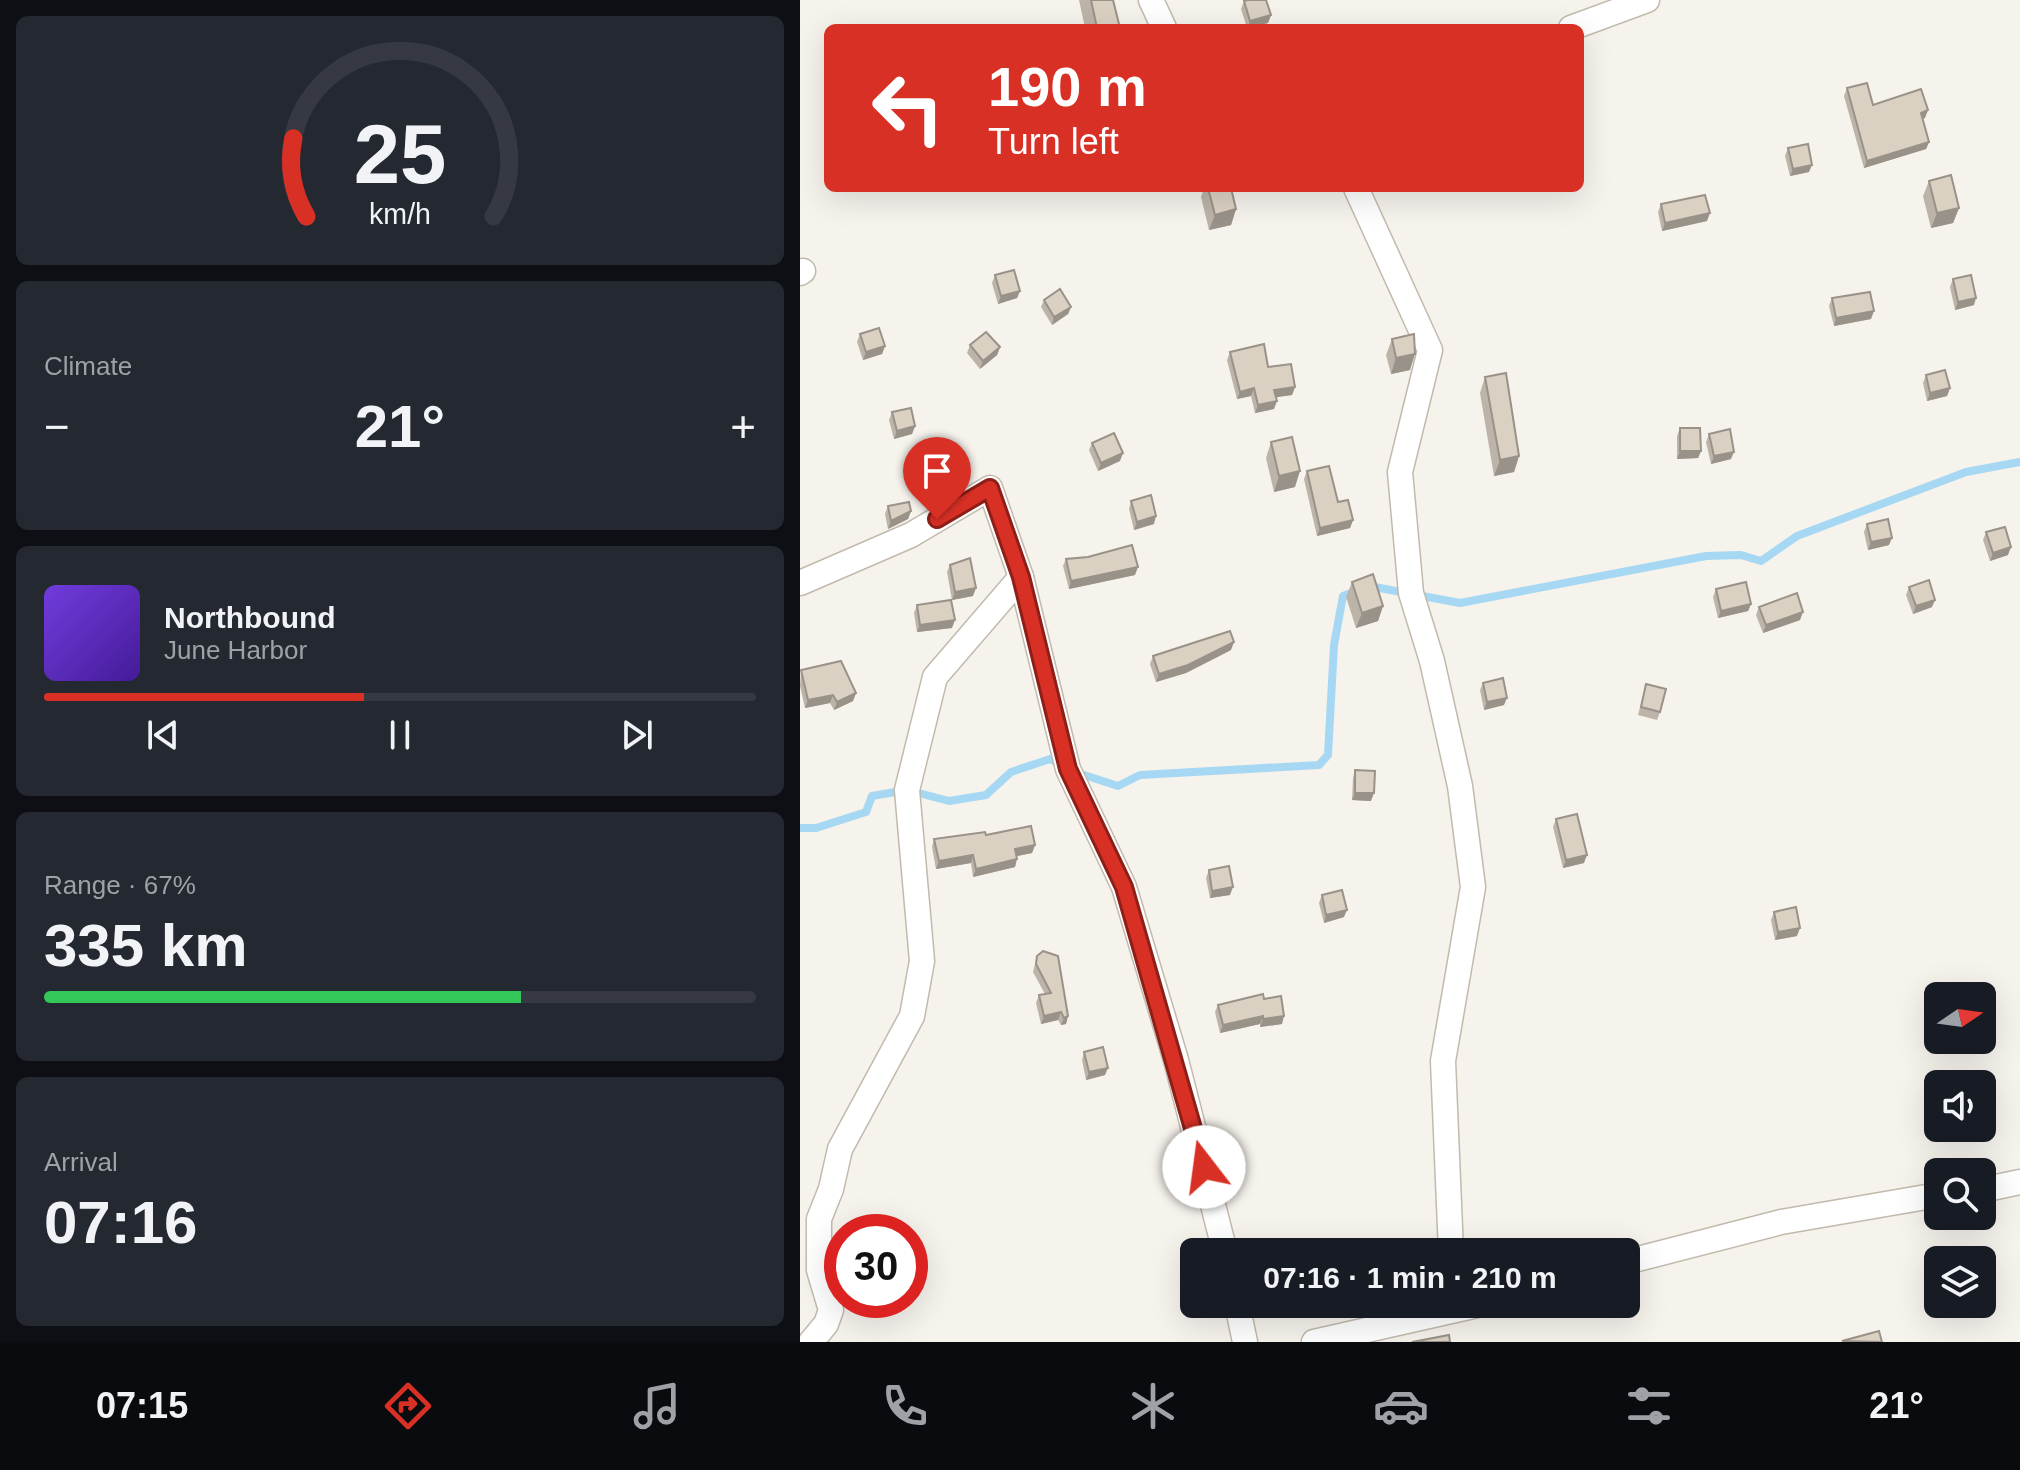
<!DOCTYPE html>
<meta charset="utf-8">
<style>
:root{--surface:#171b24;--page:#242831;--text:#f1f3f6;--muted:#9ea1a6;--line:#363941;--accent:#d93025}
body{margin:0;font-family:Arial,sans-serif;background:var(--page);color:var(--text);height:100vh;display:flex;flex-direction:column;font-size:30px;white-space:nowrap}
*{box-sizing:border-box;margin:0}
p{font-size:26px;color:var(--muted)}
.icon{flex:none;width:44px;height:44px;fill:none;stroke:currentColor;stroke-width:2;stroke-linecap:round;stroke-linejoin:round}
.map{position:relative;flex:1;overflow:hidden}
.sheet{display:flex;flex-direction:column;gap:16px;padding:16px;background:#0d0f14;width:800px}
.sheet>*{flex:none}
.hud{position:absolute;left:24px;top:24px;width:760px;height:168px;border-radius:12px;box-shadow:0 8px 32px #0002;background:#d93025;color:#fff;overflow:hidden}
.needle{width:52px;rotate:77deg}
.controls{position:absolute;left:1124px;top:982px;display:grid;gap:16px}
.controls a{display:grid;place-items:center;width:72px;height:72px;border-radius:12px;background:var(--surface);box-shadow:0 8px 32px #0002;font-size:40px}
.speed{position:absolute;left:24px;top:1214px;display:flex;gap:16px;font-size:40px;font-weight:700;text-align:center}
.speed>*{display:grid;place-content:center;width:104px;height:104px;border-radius:50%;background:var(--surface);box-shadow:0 8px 32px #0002;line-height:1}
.speed .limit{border:12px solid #d22;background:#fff;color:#111}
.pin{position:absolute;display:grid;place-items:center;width:68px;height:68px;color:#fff;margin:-82px -34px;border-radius:50% 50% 50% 0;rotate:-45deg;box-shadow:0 0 8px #0007}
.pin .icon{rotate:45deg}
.me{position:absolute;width:88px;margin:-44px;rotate:345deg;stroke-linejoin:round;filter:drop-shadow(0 0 6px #0008)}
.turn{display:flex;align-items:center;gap:28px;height:168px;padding:0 32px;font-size:36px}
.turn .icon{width:104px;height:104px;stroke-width:2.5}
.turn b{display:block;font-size:56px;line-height:68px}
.big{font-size:60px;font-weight:700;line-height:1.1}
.sheet .tile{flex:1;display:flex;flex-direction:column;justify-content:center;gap:12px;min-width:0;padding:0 28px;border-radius:12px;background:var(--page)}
.sheet .dial{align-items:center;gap:0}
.dial svg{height:208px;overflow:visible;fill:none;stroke:var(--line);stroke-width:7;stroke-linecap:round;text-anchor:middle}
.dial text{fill:var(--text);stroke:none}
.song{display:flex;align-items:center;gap:24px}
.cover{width:96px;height:96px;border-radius:12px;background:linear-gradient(135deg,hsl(260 70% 55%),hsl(260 70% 35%))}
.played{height:8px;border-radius:4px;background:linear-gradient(90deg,var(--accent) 45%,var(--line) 45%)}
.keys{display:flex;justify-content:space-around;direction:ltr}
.heat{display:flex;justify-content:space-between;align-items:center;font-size:44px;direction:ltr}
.charge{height:12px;border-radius:6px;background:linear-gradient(90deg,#34c759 67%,var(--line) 0)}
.trip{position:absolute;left:380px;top:1238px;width:460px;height:80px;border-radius:12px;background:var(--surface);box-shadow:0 8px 32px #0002;font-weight:700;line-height:80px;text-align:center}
.tabs{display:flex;height:128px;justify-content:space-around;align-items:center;background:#090b0e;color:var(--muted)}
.tabs .icon{width:56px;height:56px}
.tabs .selected{color:var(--accent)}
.tabs b{font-size:36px;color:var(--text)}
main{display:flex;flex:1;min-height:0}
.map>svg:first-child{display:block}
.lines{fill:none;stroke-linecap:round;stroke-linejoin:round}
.stream{stroke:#a7d8f3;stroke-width:8}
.minor-casing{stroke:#c2baad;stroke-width:27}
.minor{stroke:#fff;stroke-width:24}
.wall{fill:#bcb4a8}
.shaded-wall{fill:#999288}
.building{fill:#dbd1c3;stroke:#999288;stroke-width:2}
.route-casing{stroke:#8d1f18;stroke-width:20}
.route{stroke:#d93025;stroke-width:14}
</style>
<main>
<section class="sheet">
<div class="tile dial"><svg viewBox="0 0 100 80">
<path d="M14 69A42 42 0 1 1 86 69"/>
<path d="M14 69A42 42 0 0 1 9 39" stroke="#d93025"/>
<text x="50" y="56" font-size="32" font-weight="700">25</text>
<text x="50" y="72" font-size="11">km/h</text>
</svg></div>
<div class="tile"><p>Climate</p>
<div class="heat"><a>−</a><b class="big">21°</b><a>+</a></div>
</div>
<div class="tile">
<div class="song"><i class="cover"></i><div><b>Northbound</b><p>June Harbor</p></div></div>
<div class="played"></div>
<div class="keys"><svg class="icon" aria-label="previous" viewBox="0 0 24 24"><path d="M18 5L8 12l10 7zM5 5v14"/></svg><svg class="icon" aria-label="pause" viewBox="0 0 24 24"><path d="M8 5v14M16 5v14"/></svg><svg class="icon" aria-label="next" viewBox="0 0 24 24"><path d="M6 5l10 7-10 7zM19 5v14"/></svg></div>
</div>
<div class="tile"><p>Range · 67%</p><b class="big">335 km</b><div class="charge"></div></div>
<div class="tile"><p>Arrival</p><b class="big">07:16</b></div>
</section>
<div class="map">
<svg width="1220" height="1342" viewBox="0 0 1220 1342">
<rect width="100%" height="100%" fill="#f6f2ec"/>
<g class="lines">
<!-- stream -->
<g class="stream">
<polyline points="569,586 660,603 906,556 941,555 961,561 997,536 1166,472 1220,462"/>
<polyline points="278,773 318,786 340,775 519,765 528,755 534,645 543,596 556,591"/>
<polyline points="0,828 16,828 66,812 72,796 107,790 149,801 186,795 211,772 250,759 262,765"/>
</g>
<!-- minor casing -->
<g class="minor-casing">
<g id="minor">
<polyline points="351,0 364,28"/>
<polyline points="771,28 847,0"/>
<polyline points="556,188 630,350 600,472 611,593 632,661 660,786 673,887 643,1061 651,1252"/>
<polyline points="0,273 3,271"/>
<polyline points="0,583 111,535 190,488 221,577 268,769 324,887 376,1060 425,1252"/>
<polyline points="1182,1190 1220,1182"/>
<polyline points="826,1262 981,1222 1138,1195"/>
<polyline points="437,1304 445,1342"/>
<polyline points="11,1342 26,1324 31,1310 19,1270 19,1219 31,1189 40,1149 112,1016 122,961 107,790 135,677 221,577"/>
<polyline points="514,1342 682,1304"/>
</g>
</g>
<!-- minor -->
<use href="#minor" class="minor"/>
</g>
<!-- wall -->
<g class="wall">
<polygon points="279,0 313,0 320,28 285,28"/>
<polygon points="444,1 471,15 468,23 447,28 441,9"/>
<polygon points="1047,88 1073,105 1125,118 1123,119 1129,142 1126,149 1064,168 1044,96"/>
<polygon points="988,148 1009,172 990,176 985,156"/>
<polygon points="1129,181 1159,208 1153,223 1131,228 1123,196"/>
<polygon points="404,188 431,188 436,209 431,225 409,230 401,197"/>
<polygon points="861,204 907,221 862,231 858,212"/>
<polygon points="195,275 220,291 217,298 198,304 192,283"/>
<polygon points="1153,279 1174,305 1155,310 1150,287"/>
<polygon points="1032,298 1071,319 1034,326 1029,306"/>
<polygon points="244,300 271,307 268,314 252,325 241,307"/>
<polygon points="60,334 85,346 82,354 63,360 57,342"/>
<polygon points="592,339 610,370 591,374 586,355"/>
<polygon points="170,345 200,347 197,355 180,369 167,353"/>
<polygon points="430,352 468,367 495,387 492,395 476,397 474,409 455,413 451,396 437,399 427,360"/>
<polygon points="1126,375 1150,388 1147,396 1127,401 1123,383"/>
<polygon points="685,377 719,456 714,472 694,476 680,393"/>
<polygon points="92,412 115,426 112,434 94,439 89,420"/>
<polygon points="880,428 901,451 898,458 877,459 877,436"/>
<polygon points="909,434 931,459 911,464 906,442"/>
<polygon points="471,442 495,487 474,492 466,458"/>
<polygon points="292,443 320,461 298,471 289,450"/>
<polygon points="507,471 538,502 553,520 550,528 517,536 504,479"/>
<polygon points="331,501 354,524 334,530 329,509"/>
<polygon points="88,506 111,511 108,519 88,529 85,514"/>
<polygon points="1067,524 1089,545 1068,550 1064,532"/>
<polygon points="1186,532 1208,555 1190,561 1183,540"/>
<polygon points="266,559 335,575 269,589 263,566"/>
<polygon points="150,565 173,596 152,600 147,572"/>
<polygon points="552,582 583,606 578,621 556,628 546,597"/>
<polygon points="1109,587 1132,607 1113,614 1106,595"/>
<polygon points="916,589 951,604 948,611 918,618 913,597"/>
<polygon points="117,605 152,628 117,632 114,613"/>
<polygon points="959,607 1000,620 963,633 956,615"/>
<polygon points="431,650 386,673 356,682 350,664 353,656"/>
<polygon points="1,670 56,693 53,701 34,710 30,703 5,708 0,686"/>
<polygon points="683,683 704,705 684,710 680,690"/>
<polygon points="846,684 860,712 857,720 838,715"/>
<polygon points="555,770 571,801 552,800 553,778"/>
<polygon points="756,819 784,863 763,868 753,827"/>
<polygon points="186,835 235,845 232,853 217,856 215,867 173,877 171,863 136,869 132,847 134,839"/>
<polygon points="409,870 430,895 410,898 406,878"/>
<polygon points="522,895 544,917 524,923 519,903"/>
<polygon points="974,912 997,936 975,940 971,920"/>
<polygon points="237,956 268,1016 266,1024 261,1025 258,1020 241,1024 236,1003 239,995 245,994 233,972"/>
<polygon points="464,999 482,1024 460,1027 460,1024 420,1033 415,1012 418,1005"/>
<polygon points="284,1052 305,1075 286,1080 282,1060"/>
</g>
<!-- shaded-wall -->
<g class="shaded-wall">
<polygon points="471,15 468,23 448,28 450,21"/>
<polygon points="1128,110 1125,118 1118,120 1121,113"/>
<polygon points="1129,142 1126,149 1064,168 1067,161"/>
<polygon points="1012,165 1009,172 990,176 993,169"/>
<polygon points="1159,208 1153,223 1131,228 1137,213"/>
<polygon points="436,209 431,225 409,230 415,215"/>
<polygon points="910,213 907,221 862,231 865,223"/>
<polygon points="220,291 217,298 198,304 201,296"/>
<polygon points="1176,298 1174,305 1155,310 1158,302"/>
<polygon points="271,307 268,314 252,325 254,317"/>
<polygon points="1074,311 1071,319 1034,326 1036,318"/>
<polygon points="85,346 82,354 63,360 66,352"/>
<polygon points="200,347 197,355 180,369 183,361"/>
<polygon points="615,354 610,370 591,374 596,358"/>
<polygon points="495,387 492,395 471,398 474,390"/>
<polygon points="454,388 451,396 437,399 440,392"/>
<polygon points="1150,388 1147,396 1127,401 1130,393"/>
<polygon points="477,401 474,409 455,413 458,405"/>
<polygon points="115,426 112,434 94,439 97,431"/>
<polygon points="880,451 901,451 898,458 877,459"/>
<polygon points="934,452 931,459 911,464 914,456"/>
<polygon points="323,453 320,461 298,471 301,463"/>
<polygon points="719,456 714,472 694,476 700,460"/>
<polygon points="500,471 495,487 474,492 479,476"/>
<polygon points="111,511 108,519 88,529 91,521"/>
<polygon points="356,516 354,524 334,530 337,522"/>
<polygon points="553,520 550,528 517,536 520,528"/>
<polygon points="1092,538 1089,545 1068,550 1071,542"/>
<polygon points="1211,547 1208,555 1190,561 1193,553"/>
<polygon points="338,567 335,575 269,589 271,581"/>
<polygon points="176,588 173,596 152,600 155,592"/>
<polygon points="1135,600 1132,607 1113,614 1116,606"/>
<polygon points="951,604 948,611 918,618 921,611"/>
<polygon points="583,606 578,621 556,628 562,613"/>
<polygon points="1003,612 1000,620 963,633 966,625"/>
<polygon points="155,620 152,628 117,632 120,625"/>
<polygon points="434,642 431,650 386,673 356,682 359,674"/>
<polygon points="56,693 53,701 34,710 37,702"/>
<polygon points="33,695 30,703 5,708 8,700"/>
<polygon points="707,698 704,705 684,710 687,702"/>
<polygon points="555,793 574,793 571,801 552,800"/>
<polygon points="235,845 232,853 212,857 215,849"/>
<polygon points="173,855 171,863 136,869 139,861"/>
<polygon points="787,855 784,863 763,868 766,860"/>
<polygon points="217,859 215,867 173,877 176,869"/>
<polygon points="433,887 430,895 410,898 412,891"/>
<polygon points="547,910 544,917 524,923 526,915"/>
<polygon points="1000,928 997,936 975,940 978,932"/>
<polygon points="261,1012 258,1020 241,1024 244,1016"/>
<polygon points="268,1016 266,1024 261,1025 264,1018"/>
<polygon points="463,1016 460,1024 420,1033 423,1025"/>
<polygon points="484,1016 482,1024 460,1027 463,1019"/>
<polygon points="308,1068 305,1075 286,1080 289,1072"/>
</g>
<!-- building -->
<g class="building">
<polygon points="291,0 313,0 320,28 297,28"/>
<polygon points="448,0 466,0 471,15 450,21 444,1"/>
<polygon points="1067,83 1073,105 1121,89 1128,110 1121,113 1129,142 1067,161 1047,88"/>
<polygon points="1008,144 1012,165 993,169 988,148"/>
<polygon points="1151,175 1159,208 1137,213 1129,181"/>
<polygon points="408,188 431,188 436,209 415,215"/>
<polygon points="905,195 910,213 865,223 861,204"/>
<polygon points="214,270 220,291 201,296 195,275"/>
<polygon points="1171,275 1176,298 1158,302 1153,279"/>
<polygon points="260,289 271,307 254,317 244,300"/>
<polygon points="1070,292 1074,311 1036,318 1032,298"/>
<polygon points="79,328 85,346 66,352 60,334"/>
<polygon points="186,332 200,347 183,361 170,345"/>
<polygon points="614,334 615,354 596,358 592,339"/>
<polygon points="464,344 468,367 491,364 495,387 474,390 477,401 458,405 454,388 440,392 430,352"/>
<polygon points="1145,370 1150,388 1130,393 1126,375"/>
<polygon points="706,373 719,456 700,460 685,377"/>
<polygon points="111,408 115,426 97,431 92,412"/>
<polygon points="880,428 900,428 901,451 880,451"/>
<polygon points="930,429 934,452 914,456 909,434"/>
<polygon points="314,433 323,453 301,463 292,443"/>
<polygon points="492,437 500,471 479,476 471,442"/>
<polygon points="529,466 538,502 548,500 553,520 520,528 507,471"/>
<polygon points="351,495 356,516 337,522 331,501"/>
<polygon points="109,502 111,511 91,521 88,506"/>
<polygon points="1088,519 1092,538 1071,542 1067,524"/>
<polygon points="1205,527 1211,547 1193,553 1186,532"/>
<polygon points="332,545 338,567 271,581 266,559 288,557"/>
<polygon points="170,558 176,588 155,592 150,565"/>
<polygon points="573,574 583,606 562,613 552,582"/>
<polygon points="1129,580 1135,600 1116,606 1109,587"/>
<polygon points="946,582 951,604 921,611 916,589"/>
<polygon points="997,593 1003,612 966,625 959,607"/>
<polygon points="151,600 155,620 120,625 117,605"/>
<polygon points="430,631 434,642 388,665 359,674 353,656"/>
<polygon points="41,661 56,693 37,702 33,695 8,700 1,670"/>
<polygon points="703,678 707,698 687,702 683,683"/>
<polygon points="846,684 866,689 860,712 841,707"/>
<polygon points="555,770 575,771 574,793 555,793"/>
<polygon points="777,814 787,855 766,860 756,819"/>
<polygon points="231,826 235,845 215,849 217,859 176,869 173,855 139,861 134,839 185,832 186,835"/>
<polygon points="429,866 433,887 412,891 409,870"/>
<polygon points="542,890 547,910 526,915 522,895"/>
<polygon points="996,907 1000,928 978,932 974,912"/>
<polygon points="243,951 258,956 268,1016 264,1018 261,1012 244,1016 239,995 251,993 236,964 237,956"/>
<polygon points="463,994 464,999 481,996 484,1016 463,1019 463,1016 423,1025 418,1005"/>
<polygon points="303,1047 308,1068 289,1072 284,1052"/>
<polygon points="1079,1331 1082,1342 1042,1341"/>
<polygon points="649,1335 650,1342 612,1342"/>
</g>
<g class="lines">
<!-- route casing -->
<g class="route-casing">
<polyline id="route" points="137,519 190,488 221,577 268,769 324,887 404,1167"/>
</g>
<!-- route -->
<use href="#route" class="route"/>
</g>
</svg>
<div class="controls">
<a><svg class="needle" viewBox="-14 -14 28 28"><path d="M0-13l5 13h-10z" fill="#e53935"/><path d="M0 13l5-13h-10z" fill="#9ea1a6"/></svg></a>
<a><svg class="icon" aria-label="sound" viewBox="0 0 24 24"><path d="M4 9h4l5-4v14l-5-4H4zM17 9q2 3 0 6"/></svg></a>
<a><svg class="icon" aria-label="search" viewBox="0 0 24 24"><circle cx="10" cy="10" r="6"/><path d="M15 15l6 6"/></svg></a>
<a><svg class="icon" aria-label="layers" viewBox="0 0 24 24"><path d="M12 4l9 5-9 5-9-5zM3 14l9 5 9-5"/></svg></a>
</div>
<div class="speed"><div class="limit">30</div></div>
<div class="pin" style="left:137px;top:519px;background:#d93025"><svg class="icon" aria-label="arrive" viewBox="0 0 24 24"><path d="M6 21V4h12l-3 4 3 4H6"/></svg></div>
<svg class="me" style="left:404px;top:1167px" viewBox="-20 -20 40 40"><circle r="19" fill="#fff"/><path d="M0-13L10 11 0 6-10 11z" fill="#d93025"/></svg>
<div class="trip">07:16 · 1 min · 210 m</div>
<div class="hud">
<div class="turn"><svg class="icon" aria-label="left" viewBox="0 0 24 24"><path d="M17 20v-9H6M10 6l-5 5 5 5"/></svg><div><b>190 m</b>Turn left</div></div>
</div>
</div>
</main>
<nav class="tabs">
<b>07:15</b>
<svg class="icon selected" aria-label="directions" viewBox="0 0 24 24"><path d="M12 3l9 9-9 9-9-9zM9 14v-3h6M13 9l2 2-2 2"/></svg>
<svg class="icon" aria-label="music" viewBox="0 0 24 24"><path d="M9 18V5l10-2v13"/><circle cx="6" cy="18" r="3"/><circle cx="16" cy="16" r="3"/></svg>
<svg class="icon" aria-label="phone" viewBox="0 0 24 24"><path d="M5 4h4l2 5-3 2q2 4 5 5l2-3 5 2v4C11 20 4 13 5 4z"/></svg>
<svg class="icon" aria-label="climate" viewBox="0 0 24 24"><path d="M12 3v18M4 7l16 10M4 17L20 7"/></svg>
<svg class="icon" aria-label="car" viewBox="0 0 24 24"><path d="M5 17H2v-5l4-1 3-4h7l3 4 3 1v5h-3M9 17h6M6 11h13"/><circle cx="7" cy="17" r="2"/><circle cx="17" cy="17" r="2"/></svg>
<svg class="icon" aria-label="filters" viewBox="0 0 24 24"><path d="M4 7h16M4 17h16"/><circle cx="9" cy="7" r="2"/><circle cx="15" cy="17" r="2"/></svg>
<b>21°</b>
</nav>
